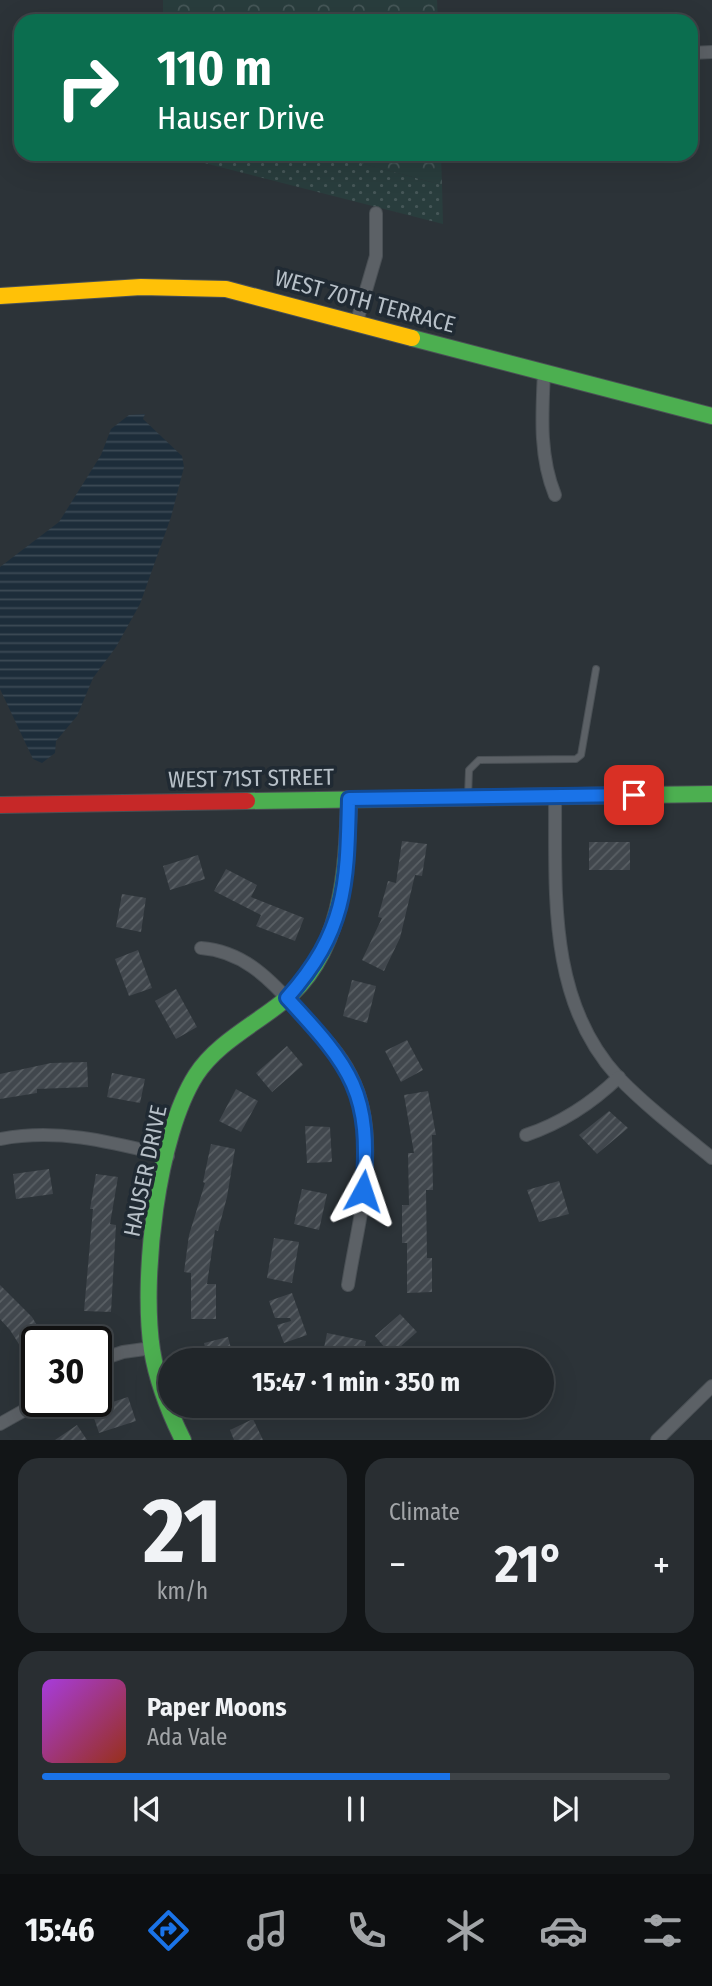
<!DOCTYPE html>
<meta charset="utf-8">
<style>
:root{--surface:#21262a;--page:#292e32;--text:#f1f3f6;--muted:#a2a5a8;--line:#3e4347;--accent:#1a73e8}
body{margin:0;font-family:"Fira Sans Condensed",sans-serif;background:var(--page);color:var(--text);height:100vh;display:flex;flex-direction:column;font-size:26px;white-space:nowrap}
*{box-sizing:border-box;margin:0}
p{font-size:23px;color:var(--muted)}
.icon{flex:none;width:38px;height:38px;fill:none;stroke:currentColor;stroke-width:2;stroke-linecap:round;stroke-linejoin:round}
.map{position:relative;height:1440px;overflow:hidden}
.details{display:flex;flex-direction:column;gap:18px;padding:18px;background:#121517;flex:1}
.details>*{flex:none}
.hud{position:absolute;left:14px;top:14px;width:684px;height:147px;border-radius:21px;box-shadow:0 7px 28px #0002,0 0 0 2px var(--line);background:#0b6e4f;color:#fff;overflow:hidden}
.speed{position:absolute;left:21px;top:1326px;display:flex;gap:14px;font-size:35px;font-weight:700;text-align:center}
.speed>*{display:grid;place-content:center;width:91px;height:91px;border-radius:50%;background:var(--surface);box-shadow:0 7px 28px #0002,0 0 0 2px var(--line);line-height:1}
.speed .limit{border:4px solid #111;border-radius:10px;background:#fff;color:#111}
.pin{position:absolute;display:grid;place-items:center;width:60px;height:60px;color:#fff;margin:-30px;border-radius:14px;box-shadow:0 4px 10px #0006}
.me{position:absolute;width:77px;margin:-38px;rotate:5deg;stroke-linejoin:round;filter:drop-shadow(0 0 5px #0008)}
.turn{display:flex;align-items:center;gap:24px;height:147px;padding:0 28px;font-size:32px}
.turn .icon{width:91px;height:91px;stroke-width:2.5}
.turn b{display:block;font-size:49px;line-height:60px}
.big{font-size:52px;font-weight:700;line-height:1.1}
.details .tile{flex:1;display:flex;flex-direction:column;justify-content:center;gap:10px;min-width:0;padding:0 24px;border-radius:21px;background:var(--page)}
.details .dial{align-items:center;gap:0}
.dial b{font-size:91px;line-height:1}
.song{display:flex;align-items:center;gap:21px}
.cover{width:84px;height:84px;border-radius:10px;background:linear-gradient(135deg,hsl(280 70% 55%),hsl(10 70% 35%))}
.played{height:7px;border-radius:4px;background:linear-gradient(90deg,var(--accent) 65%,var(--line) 65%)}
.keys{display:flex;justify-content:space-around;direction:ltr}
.heat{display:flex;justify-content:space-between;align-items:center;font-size:38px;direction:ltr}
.details .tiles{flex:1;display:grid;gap:18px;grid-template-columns:1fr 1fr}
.tile:last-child{grid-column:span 2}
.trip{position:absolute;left:158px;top:1348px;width:396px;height:70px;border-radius:35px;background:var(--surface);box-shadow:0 7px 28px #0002,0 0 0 2px var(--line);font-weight:700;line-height:70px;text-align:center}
.tab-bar{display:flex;height:112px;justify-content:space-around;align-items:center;background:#0d0f11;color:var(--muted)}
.tab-bar .icon{width:49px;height:49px}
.tab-bar .current{color:var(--accent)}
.tab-bar b{font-size:32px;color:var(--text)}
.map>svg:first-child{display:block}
.grass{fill:url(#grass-dots)}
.forest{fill:url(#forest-crowns)}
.water{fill:url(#water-rules)}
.building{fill:url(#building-hatch)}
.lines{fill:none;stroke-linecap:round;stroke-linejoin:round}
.lane-casing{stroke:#4a5055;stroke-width:8}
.street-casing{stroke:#4a5055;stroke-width:14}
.fast-casing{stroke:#4a5055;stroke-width:18}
.slow-casing{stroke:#4a5055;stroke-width:18}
.jam-casing{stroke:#4a5055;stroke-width:18}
.lane{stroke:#5c6166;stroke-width:6}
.street{stroke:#5c6166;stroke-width:12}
.fast{stroke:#4caf50;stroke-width:16}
.slow{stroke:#ffc107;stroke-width:16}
.jam{stroke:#c62828;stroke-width:16}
.route-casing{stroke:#114b97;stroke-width:18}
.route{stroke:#1a73e8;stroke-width:12}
.labels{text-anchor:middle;stroke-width:7;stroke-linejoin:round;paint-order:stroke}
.street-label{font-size:23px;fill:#b7c0c8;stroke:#202a33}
</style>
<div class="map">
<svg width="712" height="1440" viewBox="0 0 712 1440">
<defs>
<pattern id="grass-dots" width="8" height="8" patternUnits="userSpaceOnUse" patternTransform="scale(1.75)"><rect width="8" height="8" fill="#293d3d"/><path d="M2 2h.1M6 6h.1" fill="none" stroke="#465758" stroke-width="1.8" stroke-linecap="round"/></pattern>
<pattern id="forest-crowns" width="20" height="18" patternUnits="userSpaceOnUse" patternTransform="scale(1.75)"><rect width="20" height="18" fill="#293d3d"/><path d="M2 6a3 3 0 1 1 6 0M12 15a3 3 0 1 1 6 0" fill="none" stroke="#465758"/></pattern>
<pattern id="water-rules" width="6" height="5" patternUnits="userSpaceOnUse" patternTransform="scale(1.75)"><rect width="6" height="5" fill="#1d2d3a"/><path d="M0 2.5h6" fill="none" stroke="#3c4a55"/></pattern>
<pattern id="building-hatch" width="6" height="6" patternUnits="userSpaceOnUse" patternTransform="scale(1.75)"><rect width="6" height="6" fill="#41474d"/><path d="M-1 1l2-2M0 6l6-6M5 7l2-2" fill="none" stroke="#5a6065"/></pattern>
</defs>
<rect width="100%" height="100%" fill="#2c3338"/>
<!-- grass -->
<polygon class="grass" points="169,154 327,154 442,185 443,224"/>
<!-- forest -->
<g class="forest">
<polygon points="163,0 437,0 438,21 163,21"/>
<polygon points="327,154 441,154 442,185"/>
</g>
<!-- water -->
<polygon class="water" points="145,414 143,419 182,456 184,467 171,517 140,604 116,647 93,678 77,716 56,741 55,753 42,763 33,759 0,689 0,567 59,522 101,455 111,429 129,415"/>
<!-- building -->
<g class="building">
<polygon points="402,841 427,844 422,876 415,875 400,938 384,971 362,960 382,918 378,917 388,881 396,883"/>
<rect x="589" y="842" width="41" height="28"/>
<polygon points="198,855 205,879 170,890 163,866"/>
<polygon points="226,869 257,885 251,897 304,918 295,941 256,926 261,915 214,891"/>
<polygon points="122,894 146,898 141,932 116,927"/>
<polygon points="138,950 152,988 129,996 115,959"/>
<polygon points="352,980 376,986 367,1023 343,1016"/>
<polygon points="176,989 197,1027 176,1039 155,1001"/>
<polygon points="407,1040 423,1070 401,1082 385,1051"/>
<polygon points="287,1046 303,1065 272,1092 256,1073"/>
<polygon points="87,1062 88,1087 37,1089 37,1093 0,1099 0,1074 51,1063"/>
<polygon points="112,1073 145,1079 140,1103 107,1097"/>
<polygon points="236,1089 258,1101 241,1132 219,1121"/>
<polygon points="428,1091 436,1135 432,1135 433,1190 426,1190 427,1258 432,1258 432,1292 407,1293 407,1243 402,1243 402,1205 409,1205 408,1153 414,1153 404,1095"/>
<polygon points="609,1111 628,1128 597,1154 579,1135"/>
<polygon points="305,1126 330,1127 332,1162 307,1163"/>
<polygon points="211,1144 235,1149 227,1197 218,1231 215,1230 207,1284 216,1284 216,1319 191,1319 191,1273 184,1272 189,1235 205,1183 203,1182"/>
<polygon points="49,1169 53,1194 16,1199 13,1174"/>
<polygon points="96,1174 118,1177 110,1224 116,1225 111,1312 84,1311 93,1209 90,1209"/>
<polygon points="559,1181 569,1214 539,1222 527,1190"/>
<polygon points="302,1189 327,1194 319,1230 294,1224"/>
<polygon points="274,1238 299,1242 292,1283 267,1278"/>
<polygon points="0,1285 32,1317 47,1342 37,1342 37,1373 10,1330 0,1319"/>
<polygon points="292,1293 307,1335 284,1343 277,1325 291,1321 290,1318 275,1318 269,1301"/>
<polygon points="400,1314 417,1332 391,1355 375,1336"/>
<polygon points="327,1333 366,1341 362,1360 322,1358"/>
<polygon points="228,1337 234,1360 208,1360 204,1343"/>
<polygon points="128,1397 136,1421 99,1433 91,1409"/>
<polygon points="253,1419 263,1440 234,1440 230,1430"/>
<polygon points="77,1425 87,1440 55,1440"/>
</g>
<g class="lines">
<!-- lane casing -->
<g class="lane-casing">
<polyline id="lane" points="468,796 469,770 479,760 576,759 581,755 596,669"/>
</g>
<!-- street casing -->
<g class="street-casing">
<g id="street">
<polyline points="691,53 712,52"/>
<polyline points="357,321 376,256 376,213"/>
<path d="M 544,372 C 542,414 539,456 555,495"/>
<path d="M 555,796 C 556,892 547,1000 618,1077 C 646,1106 681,1133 712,1158"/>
<path d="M 201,948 C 241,951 267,976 293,1005 C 314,1027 338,1048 351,1075 C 384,1138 358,1220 348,1285"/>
<path d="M 526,1135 C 562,1123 592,1103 619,1077"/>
<path d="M 0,1139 C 59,1128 111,1142 168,1156"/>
<polyline points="96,1361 123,1352 152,1348"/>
<polyline points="0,1424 39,1402"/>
<polyline points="657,1440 712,1386"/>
</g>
</g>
<!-- fast casing -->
<g class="fast-casing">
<g id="fast">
<polyline points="412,338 712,416"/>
<polyline points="247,801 712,794"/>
<path d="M 183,1440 C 169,1412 157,1381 152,1350 C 141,1278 157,1136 196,1075 C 216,1044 252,1026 281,1003 C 343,955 347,871 349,799"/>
</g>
</g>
<!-- slow casing -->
<g class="slow-casing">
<polyline id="slow" points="0,296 141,287 226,289 412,338"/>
</g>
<!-- jam casing -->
<g class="jam-casing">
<polyline id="jam" points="0,805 247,801"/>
</g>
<!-- lane -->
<use href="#lane" class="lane"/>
<!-- street -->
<use href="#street" class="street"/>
<!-- fast -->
<use href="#fast" class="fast"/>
<!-- slow -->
<use href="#slow" class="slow"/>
<!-- jam -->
<use href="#jam" class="jam"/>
</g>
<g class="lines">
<!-- route casing -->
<g class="route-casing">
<path id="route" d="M 363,1191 C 372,1093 352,1068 287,998 C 347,930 347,885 349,799 L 634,795"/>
</g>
<!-- route -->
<use href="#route" class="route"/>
</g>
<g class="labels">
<!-- street labels -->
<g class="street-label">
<text transform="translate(365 301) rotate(15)" y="8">WEST 70TH TERRACE</text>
<text transform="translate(251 778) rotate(-1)" y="8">WEST 71ST STREET</text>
<text transform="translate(145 1171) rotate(-78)" y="8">HAUSER DRIVE</text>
</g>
</g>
</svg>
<div class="speed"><div class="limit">30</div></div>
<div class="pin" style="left:634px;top:795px;background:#d93025"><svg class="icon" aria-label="arrive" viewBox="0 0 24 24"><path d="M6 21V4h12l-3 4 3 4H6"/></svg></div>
<svg class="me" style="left:363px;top:1191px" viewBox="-20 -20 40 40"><path d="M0-17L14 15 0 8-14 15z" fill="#1a73e8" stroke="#fff" stroke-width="4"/></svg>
<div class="trip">15:47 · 1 min · 350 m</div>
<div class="hud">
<div class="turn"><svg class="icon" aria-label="right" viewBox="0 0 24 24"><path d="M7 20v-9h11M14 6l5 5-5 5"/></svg><div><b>110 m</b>Hauser Drive</div></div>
</div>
</div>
<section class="details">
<div class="tiles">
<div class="tile dial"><b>21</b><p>km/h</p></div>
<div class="tile"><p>Climate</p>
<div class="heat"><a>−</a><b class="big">21°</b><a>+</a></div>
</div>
<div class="tile">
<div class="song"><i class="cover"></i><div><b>Paper Moons</b><p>Ada Vale</p></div></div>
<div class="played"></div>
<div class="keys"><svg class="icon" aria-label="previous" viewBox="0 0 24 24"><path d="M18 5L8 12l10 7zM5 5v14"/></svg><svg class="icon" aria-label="pause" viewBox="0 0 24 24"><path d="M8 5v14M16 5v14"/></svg><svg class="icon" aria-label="next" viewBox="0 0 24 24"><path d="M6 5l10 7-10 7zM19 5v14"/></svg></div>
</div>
</div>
</section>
<nav class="tab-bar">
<b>15:46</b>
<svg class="icon current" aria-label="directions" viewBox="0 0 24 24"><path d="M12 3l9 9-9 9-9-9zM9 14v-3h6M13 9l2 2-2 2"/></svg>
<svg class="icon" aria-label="music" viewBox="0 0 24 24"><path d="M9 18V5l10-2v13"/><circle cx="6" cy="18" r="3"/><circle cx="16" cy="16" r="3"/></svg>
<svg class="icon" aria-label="phone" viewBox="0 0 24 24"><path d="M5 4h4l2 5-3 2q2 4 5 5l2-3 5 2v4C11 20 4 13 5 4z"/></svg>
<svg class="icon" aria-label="climate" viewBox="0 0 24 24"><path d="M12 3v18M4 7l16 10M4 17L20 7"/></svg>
<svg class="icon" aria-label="car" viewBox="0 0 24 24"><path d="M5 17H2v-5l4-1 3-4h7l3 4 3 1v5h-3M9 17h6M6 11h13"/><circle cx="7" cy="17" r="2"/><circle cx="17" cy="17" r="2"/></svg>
<svg class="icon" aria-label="filters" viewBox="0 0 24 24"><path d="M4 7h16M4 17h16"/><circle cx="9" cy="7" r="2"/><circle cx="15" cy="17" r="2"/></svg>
</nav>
